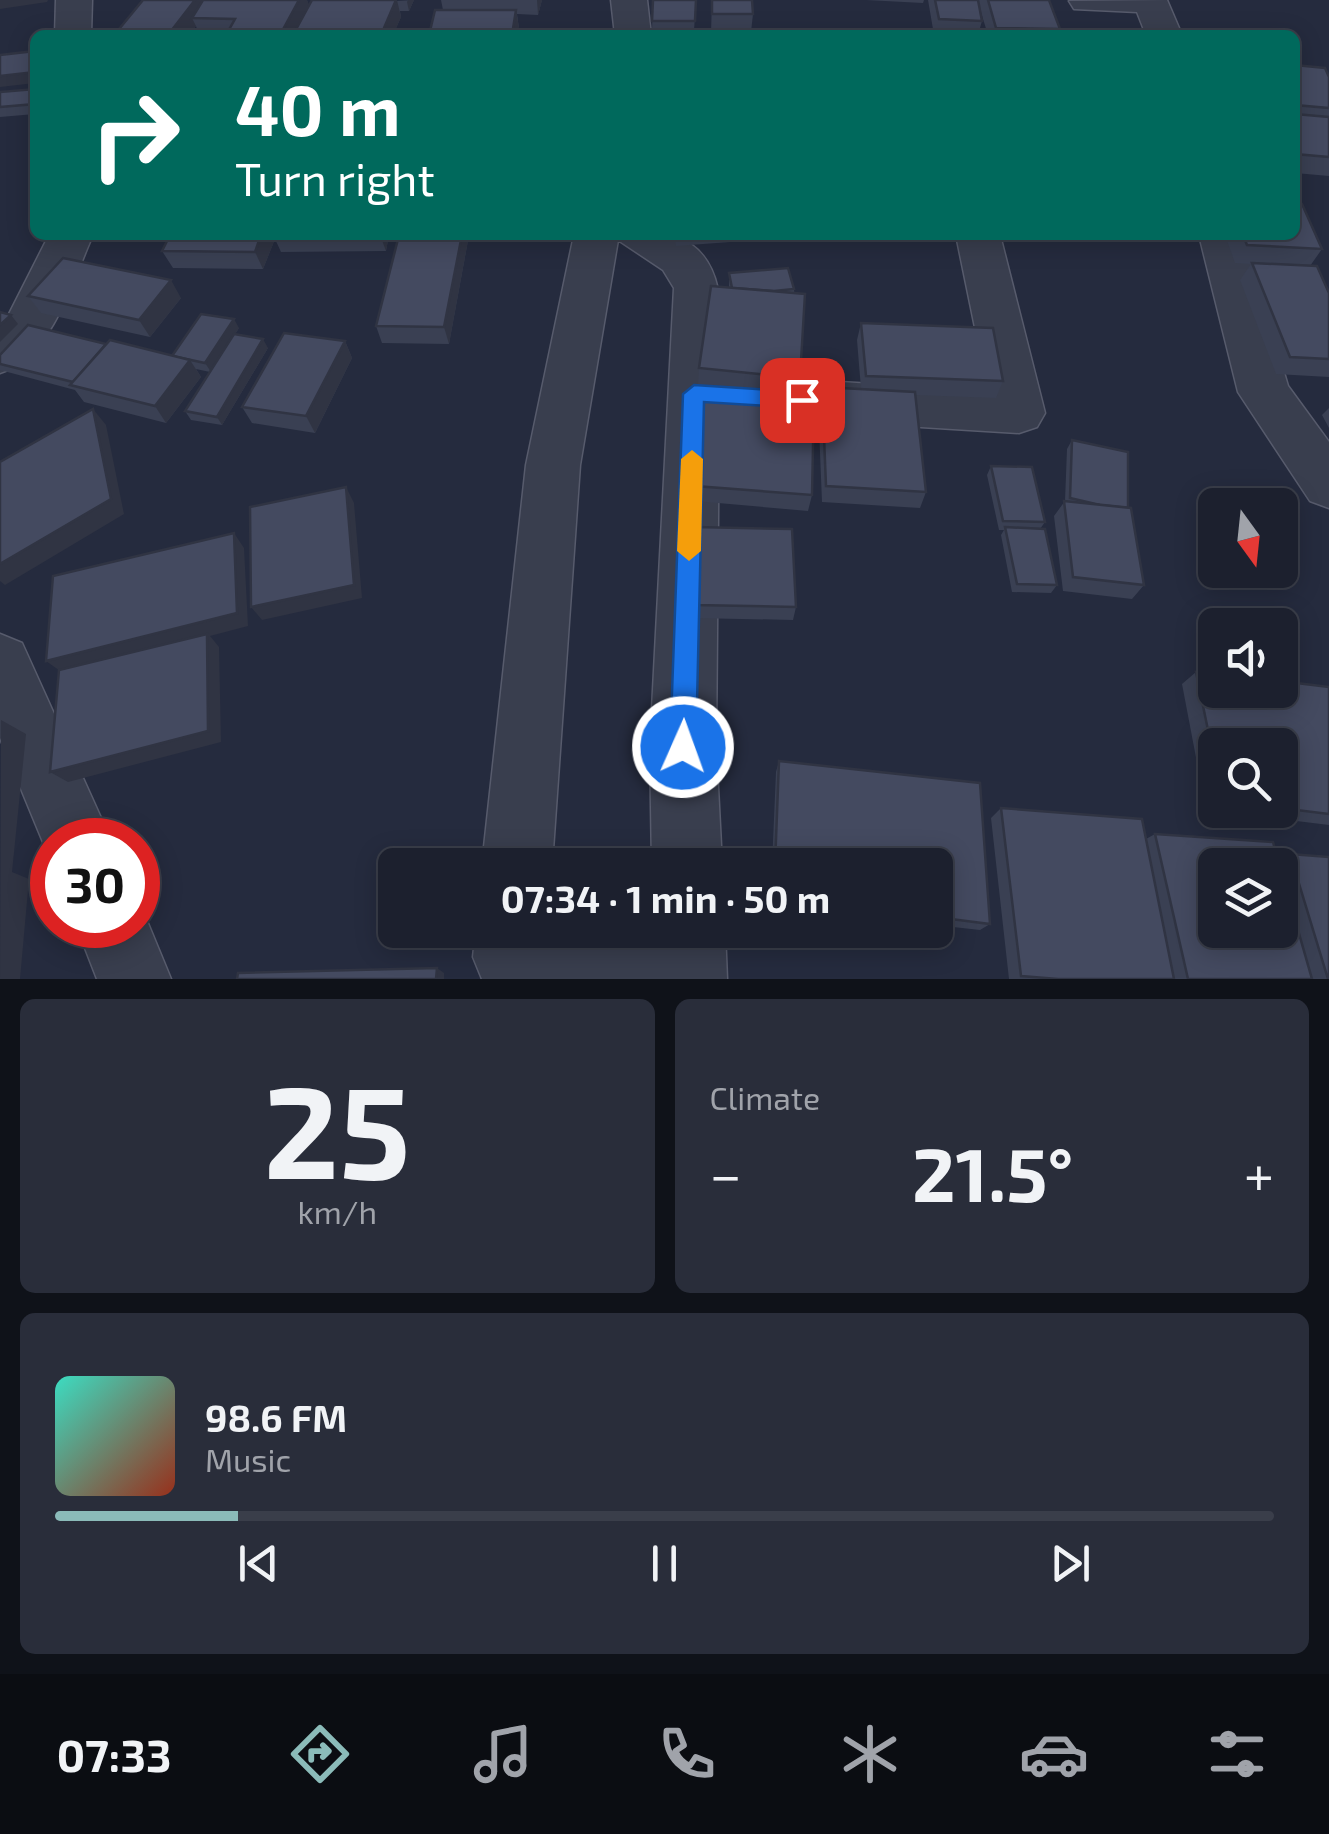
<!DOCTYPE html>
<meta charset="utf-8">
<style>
:root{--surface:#1c202e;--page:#292d3a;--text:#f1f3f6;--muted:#a0a3aa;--line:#3a3e4a;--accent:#8bbbb9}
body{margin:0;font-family:"Exo 2",sans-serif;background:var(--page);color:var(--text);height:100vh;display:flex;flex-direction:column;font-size:38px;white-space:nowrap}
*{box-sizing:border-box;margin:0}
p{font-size:32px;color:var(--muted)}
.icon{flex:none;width:55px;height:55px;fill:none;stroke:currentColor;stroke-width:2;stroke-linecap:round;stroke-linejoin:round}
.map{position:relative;height:979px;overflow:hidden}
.sheet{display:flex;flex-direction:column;gap:20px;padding:20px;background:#0f1219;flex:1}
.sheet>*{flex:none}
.hud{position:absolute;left:30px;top:30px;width:1270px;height:210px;border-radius:15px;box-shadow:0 5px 25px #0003,0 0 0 2px var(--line);background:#00695c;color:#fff;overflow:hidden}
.needle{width:65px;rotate:165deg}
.controls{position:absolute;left:1198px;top:488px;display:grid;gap:20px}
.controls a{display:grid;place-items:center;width:100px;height:100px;border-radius:15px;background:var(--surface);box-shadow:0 5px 25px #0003,0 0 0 2px var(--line);font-size:50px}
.speed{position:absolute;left:30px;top:818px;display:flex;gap:20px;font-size:50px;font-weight:700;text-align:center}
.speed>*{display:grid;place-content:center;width:130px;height:130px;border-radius:50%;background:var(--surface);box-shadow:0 5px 25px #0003,0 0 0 2px var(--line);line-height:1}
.speed .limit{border:15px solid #d22;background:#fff;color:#111}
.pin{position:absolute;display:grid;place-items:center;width:85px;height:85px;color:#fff;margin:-42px;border-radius:20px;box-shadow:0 5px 15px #0006}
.me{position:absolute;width:110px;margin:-55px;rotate:2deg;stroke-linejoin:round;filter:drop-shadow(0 0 8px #0008)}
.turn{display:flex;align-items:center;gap:35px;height:210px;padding:0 40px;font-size:45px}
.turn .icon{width:130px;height:130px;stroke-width:2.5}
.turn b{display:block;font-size:70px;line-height:85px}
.big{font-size:75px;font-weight:700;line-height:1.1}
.sheet .card{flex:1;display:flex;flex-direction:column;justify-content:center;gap:15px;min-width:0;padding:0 35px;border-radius:15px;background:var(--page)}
.sheet .dial{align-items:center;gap:0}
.dial b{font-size:130px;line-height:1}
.song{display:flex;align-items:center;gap:30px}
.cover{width:120px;height:120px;border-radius:15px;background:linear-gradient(135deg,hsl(170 70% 55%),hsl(10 70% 35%))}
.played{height:10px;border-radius:5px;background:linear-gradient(90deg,var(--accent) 15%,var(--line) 15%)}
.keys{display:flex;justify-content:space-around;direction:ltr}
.heat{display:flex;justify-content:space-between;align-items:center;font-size:55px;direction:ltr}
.sheet .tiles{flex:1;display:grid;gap:20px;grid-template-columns:1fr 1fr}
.card:last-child{grid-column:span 2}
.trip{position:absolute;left:378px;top:848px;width:575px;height:100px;border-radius:15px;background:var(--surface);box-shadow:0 5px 25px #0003,0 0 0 2px var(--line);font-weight:700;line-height:100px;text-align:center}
.menu{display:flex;height:160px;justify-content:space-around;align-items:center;background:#0b0d12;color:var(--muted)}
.menu .icon{width:70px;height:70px}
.menu .active{color:var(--accent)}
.menu b{font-size:45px;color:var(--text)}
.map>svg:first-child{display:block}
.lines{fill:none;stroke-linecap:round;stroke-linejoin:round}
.street-casing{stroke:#575b6c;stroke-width:3}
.street{fill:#393e4e;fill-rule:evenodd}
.wall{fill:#3a4053;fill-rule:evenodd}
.shaded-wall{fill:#303443}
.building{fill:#444a60;stroke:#303443;stroke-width:2.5}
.route{fill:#1a73e8;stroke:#114b97;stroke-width:2.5}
.slow{fill:#f59e0b}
</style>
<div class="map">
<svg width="1329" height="979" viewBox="0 0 1329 979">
<rect width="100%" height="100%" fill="#252b3e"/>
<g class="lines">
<!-- street casing -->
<g class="street-casing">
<g id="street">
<polygon points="56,0 92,0 91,35 55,35"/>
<polygon points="611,0 647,0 651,35 615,35"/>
<polygon points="1167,0 1182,35 1146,35 1137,12 1074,9 1069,1"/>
<path d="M 49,235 L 93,235 C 72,281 53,356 0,373 L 0,323 L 9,314 Z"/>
<path d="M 574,235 C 600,235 651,228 674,236 C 735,256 720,337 719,387 L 740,376 L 988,391 L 956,235 L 1000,235 L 1045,413 L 1037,427 L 1019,433 L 740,416 L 719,405 L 716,747 L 722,865 L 652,865 L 650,747 L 674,288 L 663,270 L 618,240 L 580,465 L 552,865 L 482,865 L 526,465 Z"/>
<polygon points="1199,235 1243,235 1288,386 1329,442 1329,508 1310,501 1238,392"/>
<polygon points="0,634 22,643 111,840 52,840 52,864 0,738"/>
<polygon points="138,899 171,979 97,979 76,925 138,925"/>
<polygon points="476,930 578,930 653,941 653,930 725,930 727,979 482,979 473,957"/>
</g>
</g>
<!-- street -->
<use href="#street" class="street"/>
</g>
<!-- wall -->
<g class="wall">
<polygon points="143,0 307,0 309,6 414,0 409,11 400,11 401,17 393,35 199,35 196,26 189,35 116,35"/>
<polygon points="441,0 542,0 538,15 517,14 519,28 443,10"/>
<polygon points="653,0 696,0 694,31 652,30"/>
<polygon points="712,0 753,14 751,32 711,32"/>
<polygon points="866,0 924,0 923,3"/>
<polygon points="928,0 1049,0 1060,29 1058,35 988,35 979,6 982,21 978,35 934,35"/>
<polygon points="1295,65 1329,77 1329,176 1295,173"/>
<polygon points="35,89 35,114 0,117 0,92"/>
<polygon points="170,235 389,235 386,251 281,252 275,239 263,269 173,268 162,251"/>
<polygon points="469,235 449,344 382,343 376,326"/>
<polygon points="674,235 769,235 769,239 676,246"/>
<polygon points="1225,235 1295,235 1322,249 1310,266 1329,293 1329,377 1276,374 1240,280 1251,264 1235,263"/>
<polygon points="729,273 794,289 800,378 797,394 698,385 699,368 729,287"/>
<polygon points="28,296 181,298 150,337 41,313"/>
<polygon points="861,323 1003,381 996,398 915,395 926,492 920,508 822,502 818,403 822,387 861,389 857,340"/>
<polygon points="239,328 235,334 268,348 222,425 191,420 185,411 210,372 196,369 201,377 166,423 84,402 75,390 0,370 0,355 106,344 172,356"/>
<polygon points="345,341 352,358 315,433 252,423 242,407"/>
<polygon points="1329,408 1329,428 1322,415"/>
<polygon points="1072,440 1128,508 1144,585 1132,599 1063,591 1054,516 1065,501 1067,449"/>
<polygon points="991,466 1045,522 1040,529 1057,585 1051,593 1012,592 1001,535 1004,530 999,530 987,475"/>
<polygon points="695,486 812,495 808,511 695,501"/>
<polygon points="695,527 796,607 793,620 694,618"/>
<path d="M 1196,672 L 1329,687 L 1329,825 L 1206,810 L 1182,684 ZM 1215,745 L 1280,745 L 1280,810 L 1215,810 Z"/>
<polygon points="779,761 980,783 990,924 980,930 935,925 935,865 772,865 776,772"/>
<polygon points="1001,808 1146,839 1155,834 1278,859 1290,854 1329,979 1009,979 991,818"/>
</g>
<!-- shaded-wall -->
<g class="shaded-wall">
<polygon points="0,0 48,0 47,2 0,9"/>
<polygon points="195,0 210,0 192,18 196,26 189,35 168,35"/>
<polygon points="299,0 307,0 310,7 295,35 280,35"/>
<polygon points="397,0 401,17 393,35 381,35"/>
<polygon points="408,0 414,0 409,11 407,2"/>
<polygon points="537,0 542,0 538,15"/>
<polygon points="516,10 519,28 517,35 512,35"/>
<polygon points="35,72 35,83 0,87 0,76"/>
<polygon points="261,235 273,235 275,239 263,269 255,252"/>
<polygon points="380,235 389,235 386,251"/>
<polygon points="462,235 469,235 449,344 444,327"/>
<polygon points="171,280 181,298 150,337 139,320"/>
<polygon points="11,315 18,324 0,342 0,325"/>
<polygon points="234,319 239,328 211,372 205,363"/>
<polygon points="263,339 268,348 222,425 217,417"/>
<polygon points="345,341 352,358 315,433 306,416"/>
<polygon points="190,360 201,377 166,423 155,406"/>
<polygon points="93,409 106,425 124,514 5,585 0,581 0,564"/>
<polygon points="346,487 354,503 362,598 262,620 251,607"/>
<polygon points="234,533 244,548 248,626 210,636 219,647 221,742 68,782 50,772 63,673 46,661"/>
<polygon points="1,720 26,734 12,872 29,879 20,979 0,979"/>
<polygon points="437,968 444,973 444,979 436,979"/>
</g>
<!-- building -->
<g class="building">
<polygon points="143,0 195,0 168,35 115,34"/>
<polygon points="203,0 299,0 280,35 226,35 235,19 192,18"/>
<polygon points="312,0 396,0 381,35 293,35"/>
<polygon points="653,0 696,0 695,21 652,21"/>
<polygon points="712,0 752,0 753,14 712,14"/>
<polygon points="935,0 978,0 982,21 939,19"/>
<polygon points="988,0 1049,0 1060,29 996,28"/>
<polygon points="435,10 516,10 512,35 429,35"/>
<polygon points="35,51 35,72 0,76 0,55"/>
<polygon points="1295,65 1325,68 1329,77 1329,108 1295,105"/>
<polygon points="35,89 35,104 0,107 0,92"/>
<polygon points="1295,114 1329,117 1329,157 1295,154"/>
<polygon points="1295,204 1302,204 1322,249 1247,245 1243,235 1295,235"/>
<polygon points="170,235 261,235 255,252 162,251"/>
<polygon points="399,235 462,235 444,327 376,326"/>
<polygon points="63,258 171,280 139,320 28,296"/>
<polygon points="1252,263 1317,266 1329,293 1329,359 1290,357"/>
<polygon points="788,268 794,289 774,291 732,288 729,273"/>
<polygon points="711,286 805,294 800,378 699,368"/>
<polygon points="0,312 11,315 0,325"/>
<polygon points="201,314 234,319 205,363 172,356"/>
<polygon points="861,323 993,328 1003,381 866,376"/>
<polygon points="28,325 106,344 73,382 0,364 0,355"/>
<polygon points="284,333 345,341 306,416 242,407"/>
<polygon points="234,334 263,339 217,417 185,411"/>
<polygon points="110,340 190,360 155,406 70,385"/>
<polygon points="822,387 915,392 926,492 826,486"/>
<polygon points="705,392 814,400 812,495 695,486"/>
<polygon points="93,409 111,499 0,564 0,462"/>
<polygon points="1072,440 1128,452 1128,508 1100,505 1070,498"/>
<polygon points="991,466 1032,467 1045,522 1003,521"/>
<polygon points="346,487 354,585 251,607 250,507"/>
<polygon points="1064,501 1131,508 1144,585 1073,577"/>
<polygon points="695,527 792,529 796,607 694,605"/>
<polygon points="1005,527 1045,529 1057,585 1017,584"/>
<polygon points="234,533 237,613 46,661 53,576"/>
<polygon points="207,634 208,731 50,772 59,670"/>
<polygon points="1196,672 1215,674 1215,690 1280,690 1280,681 1329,687 1329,814 1280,808 1280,745 1215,745 1215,764"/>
<polygon points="779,761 980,783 990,924 935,917 935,865 775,865"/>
<polygon points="1001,808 1142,819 1174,979 1058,979 1021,976"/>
<polygon points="1155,834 1273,842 1279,865 1215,865 1215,930 1280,930 1280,867 1312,979 1188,979"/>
<polygon points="1290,854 1329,857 1329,979 1328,979"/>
<polygon points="437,968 436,979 237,979 238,973"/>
</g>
<!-- route -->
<polygon class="route" points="694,385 802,392 813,400 802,408 704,402 696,747 693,756 683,760 673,756 670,747 683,394"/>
<!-- slow -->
<polygon class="slow" points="692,450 703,459 701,551 689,561 677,551 681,459"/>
</svg>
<div class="controls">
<a><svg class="needle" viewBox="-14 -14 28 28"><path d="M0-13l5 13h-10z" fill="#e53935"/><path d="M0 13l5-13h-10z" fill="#a0a3aa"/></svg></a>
<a><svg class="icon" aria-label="sound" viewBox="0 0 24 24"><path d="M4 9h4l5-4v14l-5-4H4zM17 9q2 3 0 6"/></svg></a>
<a><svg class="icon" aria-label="search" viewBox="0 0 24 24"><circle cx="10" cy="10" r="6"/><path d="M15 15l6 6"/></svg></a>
<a><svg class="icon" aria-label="layers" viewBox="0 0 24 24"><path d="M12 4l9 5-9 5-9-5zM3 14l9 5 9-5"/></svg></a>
</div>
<div class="speed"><div class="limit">30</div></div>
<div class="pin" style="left:802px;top:400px;background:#d93025"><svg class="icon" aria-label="arrive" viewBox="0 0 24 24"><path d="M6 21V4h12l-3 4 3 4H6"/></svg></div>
<svg class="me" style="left:683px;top:747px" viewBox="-20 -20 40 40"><circle r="17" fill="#1a73e8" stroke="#fff" stroke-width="3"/><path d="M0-11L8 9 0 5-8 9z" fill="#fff"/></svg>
<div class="trip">07:34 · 1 min · 50 m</div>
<div class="hud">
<div class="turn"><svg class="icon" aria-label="right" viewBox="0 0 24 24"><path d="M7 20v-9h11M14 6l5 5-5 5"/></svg><div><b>40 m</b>Turn right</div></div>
</div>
</div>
<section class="sheet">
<div class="tiles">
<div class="card dial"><b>25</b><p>km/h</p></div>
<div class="card"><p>Climate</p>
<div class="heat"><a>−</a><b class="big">21.5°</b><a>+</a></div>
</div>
<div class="card">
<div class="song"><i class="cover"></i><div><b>98.6 FM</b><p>Music</p></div></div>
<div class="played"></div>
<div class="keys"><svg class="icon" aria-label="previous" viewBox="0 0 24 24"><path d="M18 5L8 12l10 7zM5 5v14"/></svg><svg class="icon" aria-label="pause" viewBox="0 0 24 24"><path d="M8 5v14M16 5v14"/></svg><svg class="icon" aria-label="next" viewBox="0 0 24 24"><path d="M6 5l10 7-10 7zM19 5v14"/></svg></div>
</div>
</div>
</section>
<nav class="menu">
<b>07:33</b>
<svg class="icon active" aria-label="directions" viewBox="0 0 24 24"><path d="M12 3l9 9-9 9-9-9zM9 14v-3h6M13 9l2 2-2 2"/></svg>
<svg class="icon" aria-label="music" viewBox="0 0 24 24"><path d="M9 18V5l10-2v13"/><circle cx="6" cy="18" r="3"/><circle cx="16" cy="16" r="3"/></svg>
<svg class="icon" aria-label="phone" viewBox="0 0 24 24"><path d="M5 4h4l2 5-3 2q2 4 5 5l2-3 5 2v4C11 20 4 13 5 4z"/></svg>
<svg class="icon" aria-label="climate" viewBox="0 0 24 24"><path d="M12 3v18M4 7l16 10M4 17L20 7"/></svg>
<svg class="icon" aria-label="car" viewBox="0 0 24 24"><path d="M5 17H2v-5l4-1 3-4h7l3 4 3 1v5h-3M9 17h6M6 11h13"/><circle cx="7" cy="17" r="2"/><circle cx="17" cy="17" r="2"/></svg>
<svg class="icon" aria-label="filters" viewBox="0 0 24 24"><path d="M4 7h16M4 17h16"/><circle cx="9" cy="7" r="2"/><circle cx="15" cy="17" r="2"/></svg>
</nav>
